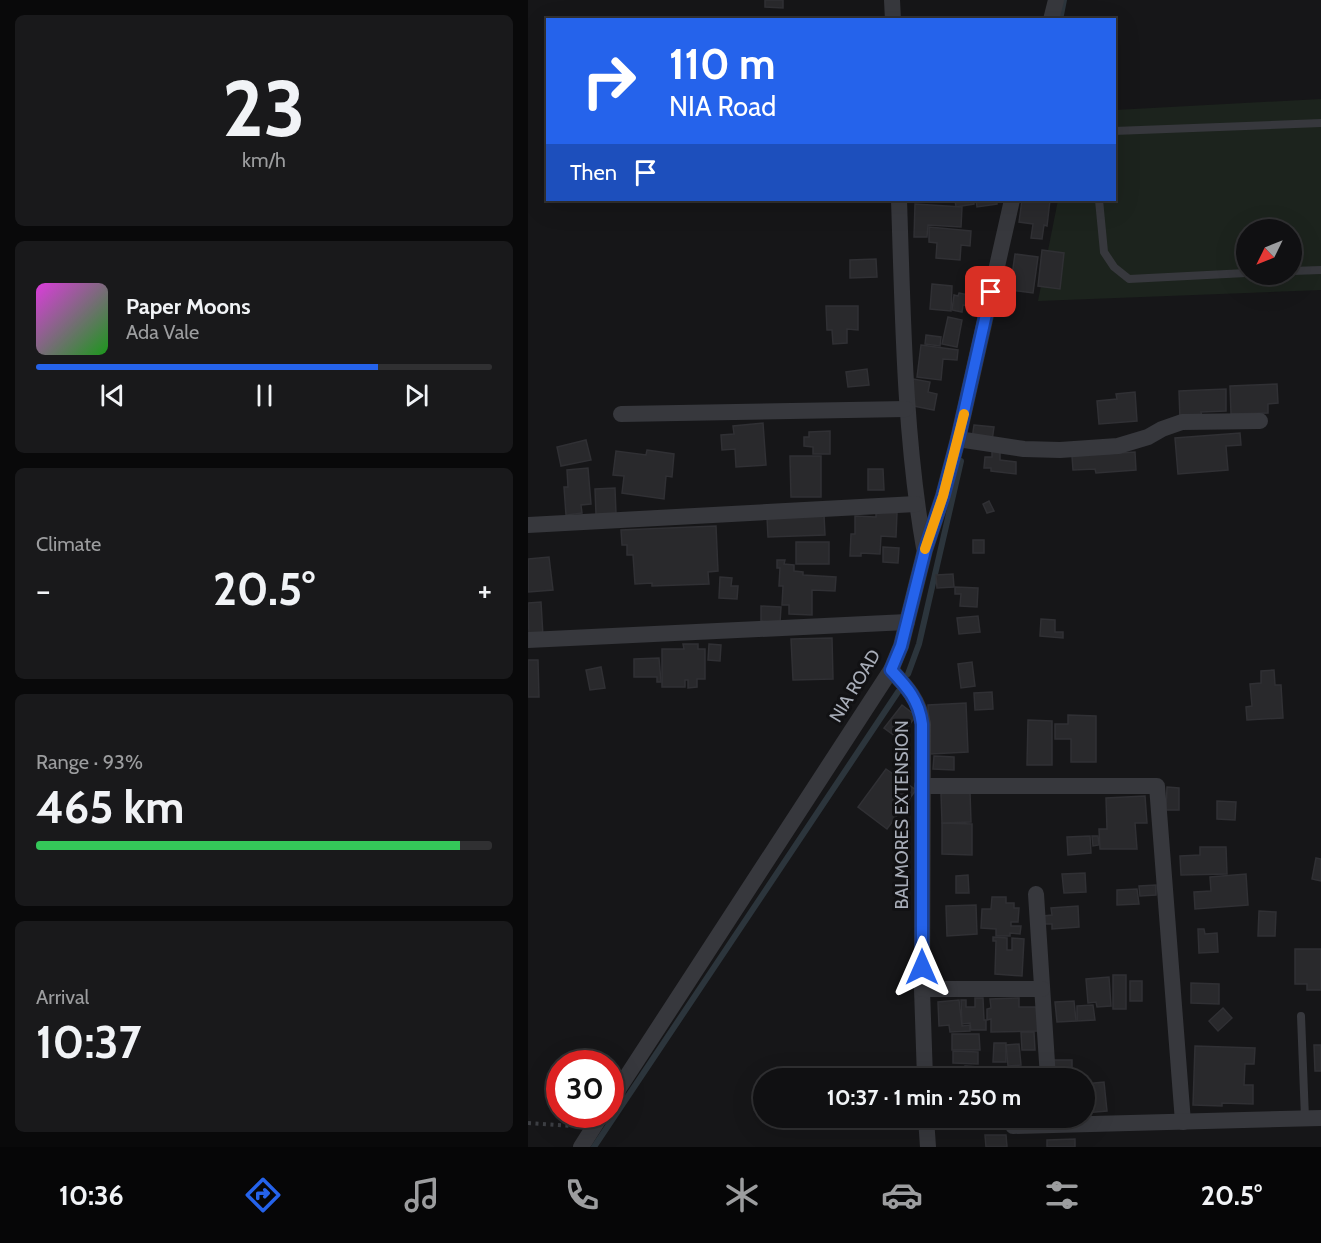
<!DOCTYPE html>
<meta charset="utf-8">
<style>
:root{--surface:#101012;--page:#19191b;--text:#f1f3f6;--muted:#9c9d9f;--line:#303032;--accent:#2563eb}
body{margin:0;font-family:Cabin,sans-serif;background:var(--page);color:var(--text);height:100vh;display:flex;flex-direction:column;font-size:22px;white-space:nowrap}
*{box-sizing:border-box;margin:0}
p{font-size:20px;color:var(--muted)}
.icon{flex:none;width:33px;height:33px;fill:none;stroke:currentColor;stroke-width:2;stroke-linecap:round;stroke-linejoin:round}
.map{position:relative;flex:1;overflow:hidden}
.details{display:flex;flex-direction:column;gap:15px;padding:15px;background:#09090a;width:528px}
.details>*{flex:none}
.top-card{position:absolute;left:18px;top:18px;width:570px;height:183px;border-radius:0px;box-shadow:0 6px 24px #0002,0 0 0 2px var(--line);background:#2563eb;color:#fff;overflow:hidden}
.needle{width:39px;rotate:227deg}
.fabs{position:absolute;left:708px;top:219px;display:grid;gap:12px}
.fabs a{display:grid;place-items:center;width:66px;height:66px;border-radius:50%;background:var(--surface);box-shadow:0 6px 24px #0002,0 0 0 2px var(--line);font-size:30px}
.speed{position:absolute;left:18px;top:1050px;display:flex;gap:12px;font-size:30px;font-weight:700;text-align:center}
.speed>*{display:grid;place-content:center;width:78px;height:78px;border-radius:50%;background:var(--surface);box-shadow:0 6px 24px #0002,0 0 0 2px var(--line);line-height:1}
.speed .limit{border:9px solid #d22;background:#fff;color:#111}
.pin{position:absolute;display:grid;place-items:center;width:51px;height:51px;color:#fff;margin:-26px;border-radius:12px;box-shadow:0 3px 9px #0006}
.me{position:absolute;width:66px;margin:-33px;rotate:0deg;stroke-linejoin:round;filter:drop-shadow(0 0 4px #0008)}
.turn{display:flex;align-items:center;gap:21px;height:126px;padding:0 24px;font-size:27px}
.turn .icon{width:78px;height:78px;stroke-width:2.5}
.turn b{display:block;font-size:42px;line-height:51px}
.then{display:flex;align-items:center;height:57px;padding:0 24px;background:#0003;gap:12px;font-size:22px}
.big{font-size:45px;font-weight:800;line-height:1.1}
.details .card{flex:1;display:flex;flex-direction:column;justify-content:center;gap:9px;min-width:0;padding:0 21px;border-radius:9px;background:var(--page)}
.details .dial{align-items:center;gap:0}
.dial b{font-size:78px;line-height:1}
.song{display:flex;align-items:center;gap:18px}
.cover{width:72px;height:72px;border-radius:9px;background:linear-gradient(135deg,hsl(300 70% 55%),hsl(120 70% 35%))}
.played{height:6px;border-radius:3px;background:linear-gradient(90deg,var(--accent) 75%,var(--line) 75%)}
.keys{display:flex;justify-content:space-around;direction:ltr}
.heat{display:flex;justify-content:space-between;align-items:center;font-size:33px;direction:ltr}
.charge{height:9px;border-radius:4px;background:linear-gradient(90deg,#34c759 93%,var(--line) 0)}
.trip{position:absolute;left:225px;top:1068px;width:342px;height:60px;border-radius:30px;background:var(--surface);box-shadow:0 6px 24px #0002,0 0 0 2px var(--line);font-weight:800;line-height:60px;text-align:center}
.tab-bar{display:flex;height:96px;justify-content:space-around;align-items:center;background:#060607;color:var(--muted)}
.tab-bar .icon{width:42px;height:42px}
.tab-bar .on{color:var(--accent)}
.tab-bar b{font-size:27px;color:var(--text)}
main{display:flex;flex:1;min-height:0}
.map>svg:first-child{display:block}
.green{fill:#1c231d;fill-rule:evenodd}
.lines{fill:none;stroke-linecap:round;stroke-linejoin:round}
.stream{stroke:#2c353c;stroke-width:6}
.building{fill:#29292c;stroke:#303034;stroke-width:1.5}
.path{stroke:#3d3f44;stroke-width:4;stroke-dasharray:3 4.5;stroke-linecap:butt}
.lane{stroke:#37383d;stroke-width:8}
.street{stroke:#37383d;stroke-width:16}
.route-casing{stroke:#184099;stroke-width:15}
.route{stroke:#2563eb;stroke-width:10}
.slow{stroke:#f59e0b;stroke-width:10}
.labels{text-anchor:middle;stroke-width:6;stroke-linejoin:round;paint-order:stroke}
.street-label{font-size:18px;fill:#a8adb8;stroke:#111113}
</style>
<main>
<section class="details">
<div class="card dial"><b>23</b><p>km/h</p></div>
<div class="card">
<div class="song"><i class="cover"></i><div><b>Paper Moons</b><p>Ada Vale</p></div></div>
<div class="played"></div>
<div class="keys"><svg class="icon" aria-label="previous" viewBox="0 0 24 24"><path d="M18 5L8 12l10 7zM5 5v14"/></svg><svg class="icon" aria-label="pause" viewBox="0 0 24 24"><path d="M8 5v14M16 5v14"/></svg><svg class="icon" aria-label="next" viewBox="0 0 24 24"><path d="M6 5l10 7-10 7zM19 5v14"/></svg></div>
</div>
<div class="card"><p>Climate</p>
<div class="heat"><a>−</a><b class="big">20.5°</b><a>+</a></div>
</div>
<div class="card"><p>Range · 93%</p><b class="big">465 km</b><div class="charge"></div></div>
<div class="card"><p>Arrival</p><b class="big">10:37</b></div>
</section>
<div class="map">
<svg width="793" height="1147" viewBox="0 0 793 1147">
<rect width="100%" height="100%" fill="#161618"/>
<!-- green -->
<path class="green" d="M 793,99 L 793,290 L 510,301 L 530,200 L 586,200 L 587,110 ZM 718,230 L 764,230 L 764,274 L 718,274 Z"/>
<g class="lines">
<!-- stream -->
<g class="stream">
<polyline points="532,20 536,0"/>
<polyline points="380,674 391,644 433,461"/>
<polyline points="66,1147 370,692"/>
</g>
</g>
<!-- building -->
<g class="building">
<polygon points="237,0 255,0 255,8 237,7"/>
<polygon points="393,200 419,200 418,202"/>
<polygon points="427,200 446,200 446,204 428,207"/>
<polygon points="448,200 469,200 469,204 449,207"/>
<polygon points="494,200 522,200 519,226 516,225 514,239 503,238 505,224 491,222"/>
<polygon points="387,204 434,207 433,227 400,225 399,237 386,237"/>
<polygon points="401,227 443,231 442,246 433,245 432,260 408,258 409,243 401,242"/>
<polygon points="514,250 536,253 532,289 510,286"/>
<polygon points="487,254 510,257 505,293 482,290"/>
<polygon points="348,259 349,277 322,278 322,260"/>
<polygon points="404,284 424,286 423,311 402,309"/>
<polygon points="431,293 441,295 440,306 435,305 434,312 424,310 426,295 430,296"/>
<polygon points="298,306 330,306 330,330 319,329 319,343 305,344 304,330 299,330"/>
<polygon points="420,317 434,320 429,347 414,344"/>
<polygon points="398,335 413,337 412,346 397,344"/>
<polygon points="393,345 430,350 429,360 415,359 413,380 389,377"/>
<polygon points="339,369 341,385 320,387 318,372"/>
<polygon points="385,379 402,382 400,392 409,394 406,410 380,405"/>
<polygon points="749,384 750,403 740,404 740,413 703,414 702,386"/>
<polygon points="698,389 698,411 673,412 674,418 652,419 651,391"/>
<polygon points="607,392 609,421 571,424 569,401 589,399 588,394"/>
<polygon points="235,423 238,465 208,467 207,449 194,450 193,435 206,434 205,426"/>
<polygon points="446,425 466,427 464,441 444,439"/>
<polygon points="302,431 302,454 285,454 285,447 276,446 276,437 281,437 281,432"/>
<polygon points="712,433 713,445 698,446 700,470 650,474 647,438"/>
<polygon points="58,440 63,460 33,466 29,447"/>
<polygon points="119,450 146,454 144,477 138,476 136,499 94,493 96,476 85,475 88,451 118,455"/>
<polygon points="464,451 472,452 472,460 488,462 488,474 463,471 463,468 456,468 457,457 464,457"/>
<polygon points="607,452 608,470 568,473 567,469 545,470 544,456"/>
<polygon points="262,456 293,456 293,497 263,497"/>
<polygon points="60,468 63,504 53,505 54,513 38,515 36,487 40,487 39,470"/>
<polygon points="340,469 355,469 356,490 340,490"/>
<polygon points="87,488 88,514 68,515 67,489"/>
<polygon points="461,501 466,511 459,513 455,504"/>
<polygon points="348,512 369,513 368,537 353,536 352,554 333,553 333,556 322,556 323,534 327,534 327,516 348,517"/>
<polygon points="296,515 297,535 240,537 239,517"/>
<polygon points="188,526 190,571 180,572 181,584 124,586 124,583 107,584 105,555 99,555 99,545 94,545 93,530"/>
<rect x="445" y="540" width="11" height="13"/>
<rect x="268" y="542" width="33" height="22"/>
<polygon points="355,547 371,548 370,563 355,562"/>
<polygon points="21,557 25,590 0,592 0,559"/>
<polygon points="249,560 257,560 256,564 266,565 266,571 275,572 275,575 308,577 307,591 284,590 284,615 261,614 261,605 254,605 255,586 251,586 252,568 249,568"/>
<polygon points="425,574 426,587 409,588 408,575"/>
<polygon points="192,577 204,578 203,586 210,586 209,599 191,598"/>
<polygon points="427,587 450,588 449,607 432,606 433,594 427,594"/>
<polygon points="13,602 15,636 1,637 0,603"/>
<polygon points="233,606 253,607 252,623 233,621"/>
<polygon points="450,616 452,632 431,634 429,618"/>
<polygon points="513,619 527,620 527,632 535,632 535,638 512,636"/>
<polygon points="304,638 305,679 265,680 263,639"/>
<polygon points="155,644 170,644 170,649 177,649 177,679 169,679 169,687 160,688 160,680 157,680 157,687 134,687 134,649 156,649"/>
<polygon points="181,644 193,645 192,661 180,660"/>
<polygon points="131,658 133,682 129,682 129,677 106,677 106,659"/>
<polygon points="0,660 10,660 11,697 0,697"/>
<polygon points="444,662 447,686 433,688 430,664"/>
<polygon points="73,667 77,688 62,690 58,670"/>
<polygon points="746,670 747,685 753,685 755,718 719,720 718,707 724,706 722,684 733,683 733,671"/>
<polygon points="464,692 465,709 447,710 446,693"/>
<polygon points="438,703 440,752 402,754 400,705"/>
<polygon points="374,705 388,716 371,739 356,728"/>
<polygon points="540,715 568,716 568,762 543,762 543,739 527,739 527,724 540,724"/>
<polygon points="500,720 524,721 524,765 499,765"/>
<polygon points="406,756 426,757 426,770 405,769"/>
<polygon points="358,769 388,790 359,829 330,807"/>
<polygon points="639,787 651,788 651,810 638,810"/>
<polygon points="442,792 443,822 414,823 413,793"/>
<polygon points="617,796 619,823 607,823 609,849 572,849 571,829 579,829 578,798"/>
<polygon points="689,801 708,802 707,820 689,819"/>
<polygon points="414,823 444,824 444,855 414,854"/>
<polygon points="562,836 563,853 540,855 539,837"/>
<polygon points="564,836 570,836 571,845 565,846"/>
<polygon points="672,847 698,847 699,874 653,875 652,856 672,855"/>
<polygon points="788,858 793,859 793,881 784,879"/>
<polygon points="557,873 558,892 536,893 534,874"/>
<polygon points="718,874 720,905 667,909 666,892 683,891 682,877"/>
<polygon points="440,875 441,893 428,893 428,876"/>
<polygon points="628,885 628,895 612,896 611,886"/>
<polygon points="609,889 611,904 589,905 589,890"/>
<polygon points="464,897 478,897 478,903 486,903 486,908 491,908 490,922 483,922 483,926 493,926 492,934 482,933 482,936 468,936 468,929 453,928 454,909 463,909"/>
<polygon points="448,905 449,934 419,936 418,906"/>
<polygon points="550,906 551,927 524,929 524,924 516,924 515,916 524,915 523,908"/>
<polygon points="731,911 748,912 747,936 730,936"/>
<polygon points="670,929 676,929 677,934 689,933 690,952 671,953"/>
<polygon points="465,937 479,938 479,950 484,950 484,938 496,939 494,976 467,974 468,941 465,941"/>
<polygon points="767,949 793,949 793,990 779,990 779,984 767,984"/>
<rect x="585" y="975" width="13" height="34"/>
<polygon points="581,977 583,1006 569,1007 568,1002 560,1003 558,979"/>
<rect x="602" y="981" width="12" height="20"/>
<polygon points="663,983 691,984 691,1004 663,1003"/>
<polygon points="447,998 455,998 456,1020 458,1020 458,1030 443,1030 442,1023 434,1024 433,1000 438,1000 438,1007 447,1007"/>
<polygon points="491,998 491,1007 509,1007 510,1031 463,1032 463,1019 459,1020 459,1009 463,1008 462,999"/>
<polygon points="431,1000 434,1026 442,1025 442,1031 422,1032 421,1025 411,1026 410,1002"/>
<polygon points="546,1001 548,1021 529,1022 527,1002"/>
<polygon points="565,1005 567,1020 549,1021 549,1006"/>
<polygon points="695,1008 704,1018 690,1031 681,1021"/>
<polygon points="493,1032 506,1032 507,1050 494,1050"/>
<polygon points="424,1034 451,1034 452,1050 424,1050"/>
<polygon points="466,1043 478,1043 478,1062 465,1062"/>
<polygon points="491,1044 493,1065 480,1066 478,1045"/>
<polygon points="786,1045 793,1045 793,1071 787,1071"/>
<polygon points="667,1046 727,1048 726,1064 717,1064 716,1085 725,1085 725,1104 694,1103 694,1106 665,1105"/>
<polygon points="425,1051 450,1052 450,1064 425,1063"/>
<polygon points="525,1060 544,1060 544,1078 526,1078"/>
<polygon points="437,1066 465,1068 464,1078 436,1078"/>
<polygon points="492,1068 493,1075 509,1074 509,1078 475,1078 475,1072 479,1072 479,1069"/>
<polygon points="576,1082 579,1111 556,1113 556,1084"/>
<polygon points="457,1135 478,1135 479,1147 458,1147"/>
<polygon points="547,1139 547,1147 519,1147 519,1140"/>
</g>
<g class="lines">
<!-- path -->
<polyline class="path" points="0,1123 46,1126"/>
<!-- lane -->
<g class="lane">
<polyline points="586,131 793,123"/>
<polyline points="571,200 576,252 586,267 601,279 718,273"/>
<polyline points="764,271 793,270"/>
<polyline points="773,1016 777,1118"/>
</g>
<!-- street -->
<g class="street">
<polyline points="364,0 365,20"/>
<polyline points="523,20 528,0"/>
<path d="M 371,200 C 375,316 376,433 396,548"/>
<polyline points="93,414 378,409"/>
<polyline points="430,439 496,449 532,450 590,446 620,437 634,429 654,422 732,421"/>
<polyline points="0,525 388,504"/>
<polyline points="0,640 379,622"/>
<path d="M 363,670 C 379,687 391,700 395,724 L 394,989 L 397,1078"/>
<polyline points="394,786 629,786 655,1122"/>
<polyline points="508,894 520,1078"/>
<polyline points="394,989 514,989"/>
<polyline points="82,1102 363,670 373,646 397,550 415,496 430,439 484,200"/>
<polyline points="398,1118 400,1147"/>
<polyline points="485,1126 793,1118"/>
<polyline points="53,1147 74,1114"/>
</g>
</g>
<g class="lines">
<!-- route casing -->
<g class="route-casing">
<path id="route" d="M 394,967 L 394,724 C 391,700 379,687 363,670 L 373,646 L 397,550 L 415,496 L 430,439 L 463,292"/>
</g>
<!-- route -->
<use href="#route" class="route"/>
<!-- slow -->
<polyline class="slow" points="397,549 415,496 436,414"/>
</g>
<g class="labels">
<!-- street labels -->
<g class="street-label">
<text transform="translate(327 686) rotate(-59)" y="6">NIA ROAD</text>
<text transform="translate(374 815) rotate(-90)" y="6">BALMORES EXTENSION</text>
</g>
</g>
</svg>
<div class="fabs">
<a><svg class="needle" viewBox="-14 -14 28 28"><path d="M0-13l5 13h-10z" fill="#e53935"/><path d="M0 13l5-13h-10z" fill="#9c9d9f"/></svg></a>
</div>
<div class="speed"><div class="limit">30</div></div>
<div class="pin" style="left:463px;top:292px;background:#d93025"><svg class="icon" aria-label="arrive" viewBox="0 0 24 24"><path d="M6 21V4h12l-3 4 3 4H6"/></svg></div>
<svg class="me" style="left:394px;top:967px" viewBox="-20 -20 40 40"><path d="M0-17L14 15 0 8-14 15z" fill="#2563eb" stroke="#fff" stroke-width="4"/></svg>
<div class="trip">10:37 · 1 min · 250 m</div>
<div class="top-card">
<div class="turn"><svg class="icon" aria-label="right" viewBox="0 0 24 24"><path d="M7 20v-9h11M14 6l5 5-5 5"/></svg><div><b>110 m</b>NIA Road</div></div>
<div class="then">Then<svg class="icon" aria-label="arrive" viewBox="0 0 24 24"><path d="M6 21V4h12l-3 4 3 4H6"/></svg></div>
</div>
</div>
</main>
<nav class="tab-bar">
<b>10:36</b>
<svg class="icon on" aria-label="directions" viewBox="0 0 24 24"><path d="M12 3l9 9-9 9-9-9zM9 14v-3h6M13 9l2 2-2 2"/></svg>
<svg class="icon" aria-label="music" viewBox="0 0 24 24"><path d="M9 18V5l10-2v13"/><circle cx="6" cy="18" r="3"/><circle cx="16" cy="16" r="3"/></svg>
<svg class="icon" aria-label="phone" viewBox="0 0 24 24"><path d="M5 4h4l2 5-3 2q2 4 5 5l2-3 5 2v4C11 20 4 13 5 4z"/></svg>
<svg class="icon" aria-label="climate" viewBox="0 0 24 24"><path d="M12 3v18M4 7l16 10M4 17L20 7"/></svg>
<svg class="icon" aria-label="car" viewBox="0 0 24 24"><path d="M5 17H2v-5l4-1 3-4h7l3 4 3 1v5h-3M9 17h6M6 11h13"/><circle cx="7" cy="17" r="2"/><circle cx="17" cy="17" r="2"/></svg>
<svg class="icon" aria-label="filters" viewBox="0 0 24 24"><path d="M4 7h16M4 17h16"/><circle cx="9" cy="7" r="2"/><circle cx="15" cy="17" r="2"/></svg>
<b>20.5°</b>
</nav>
